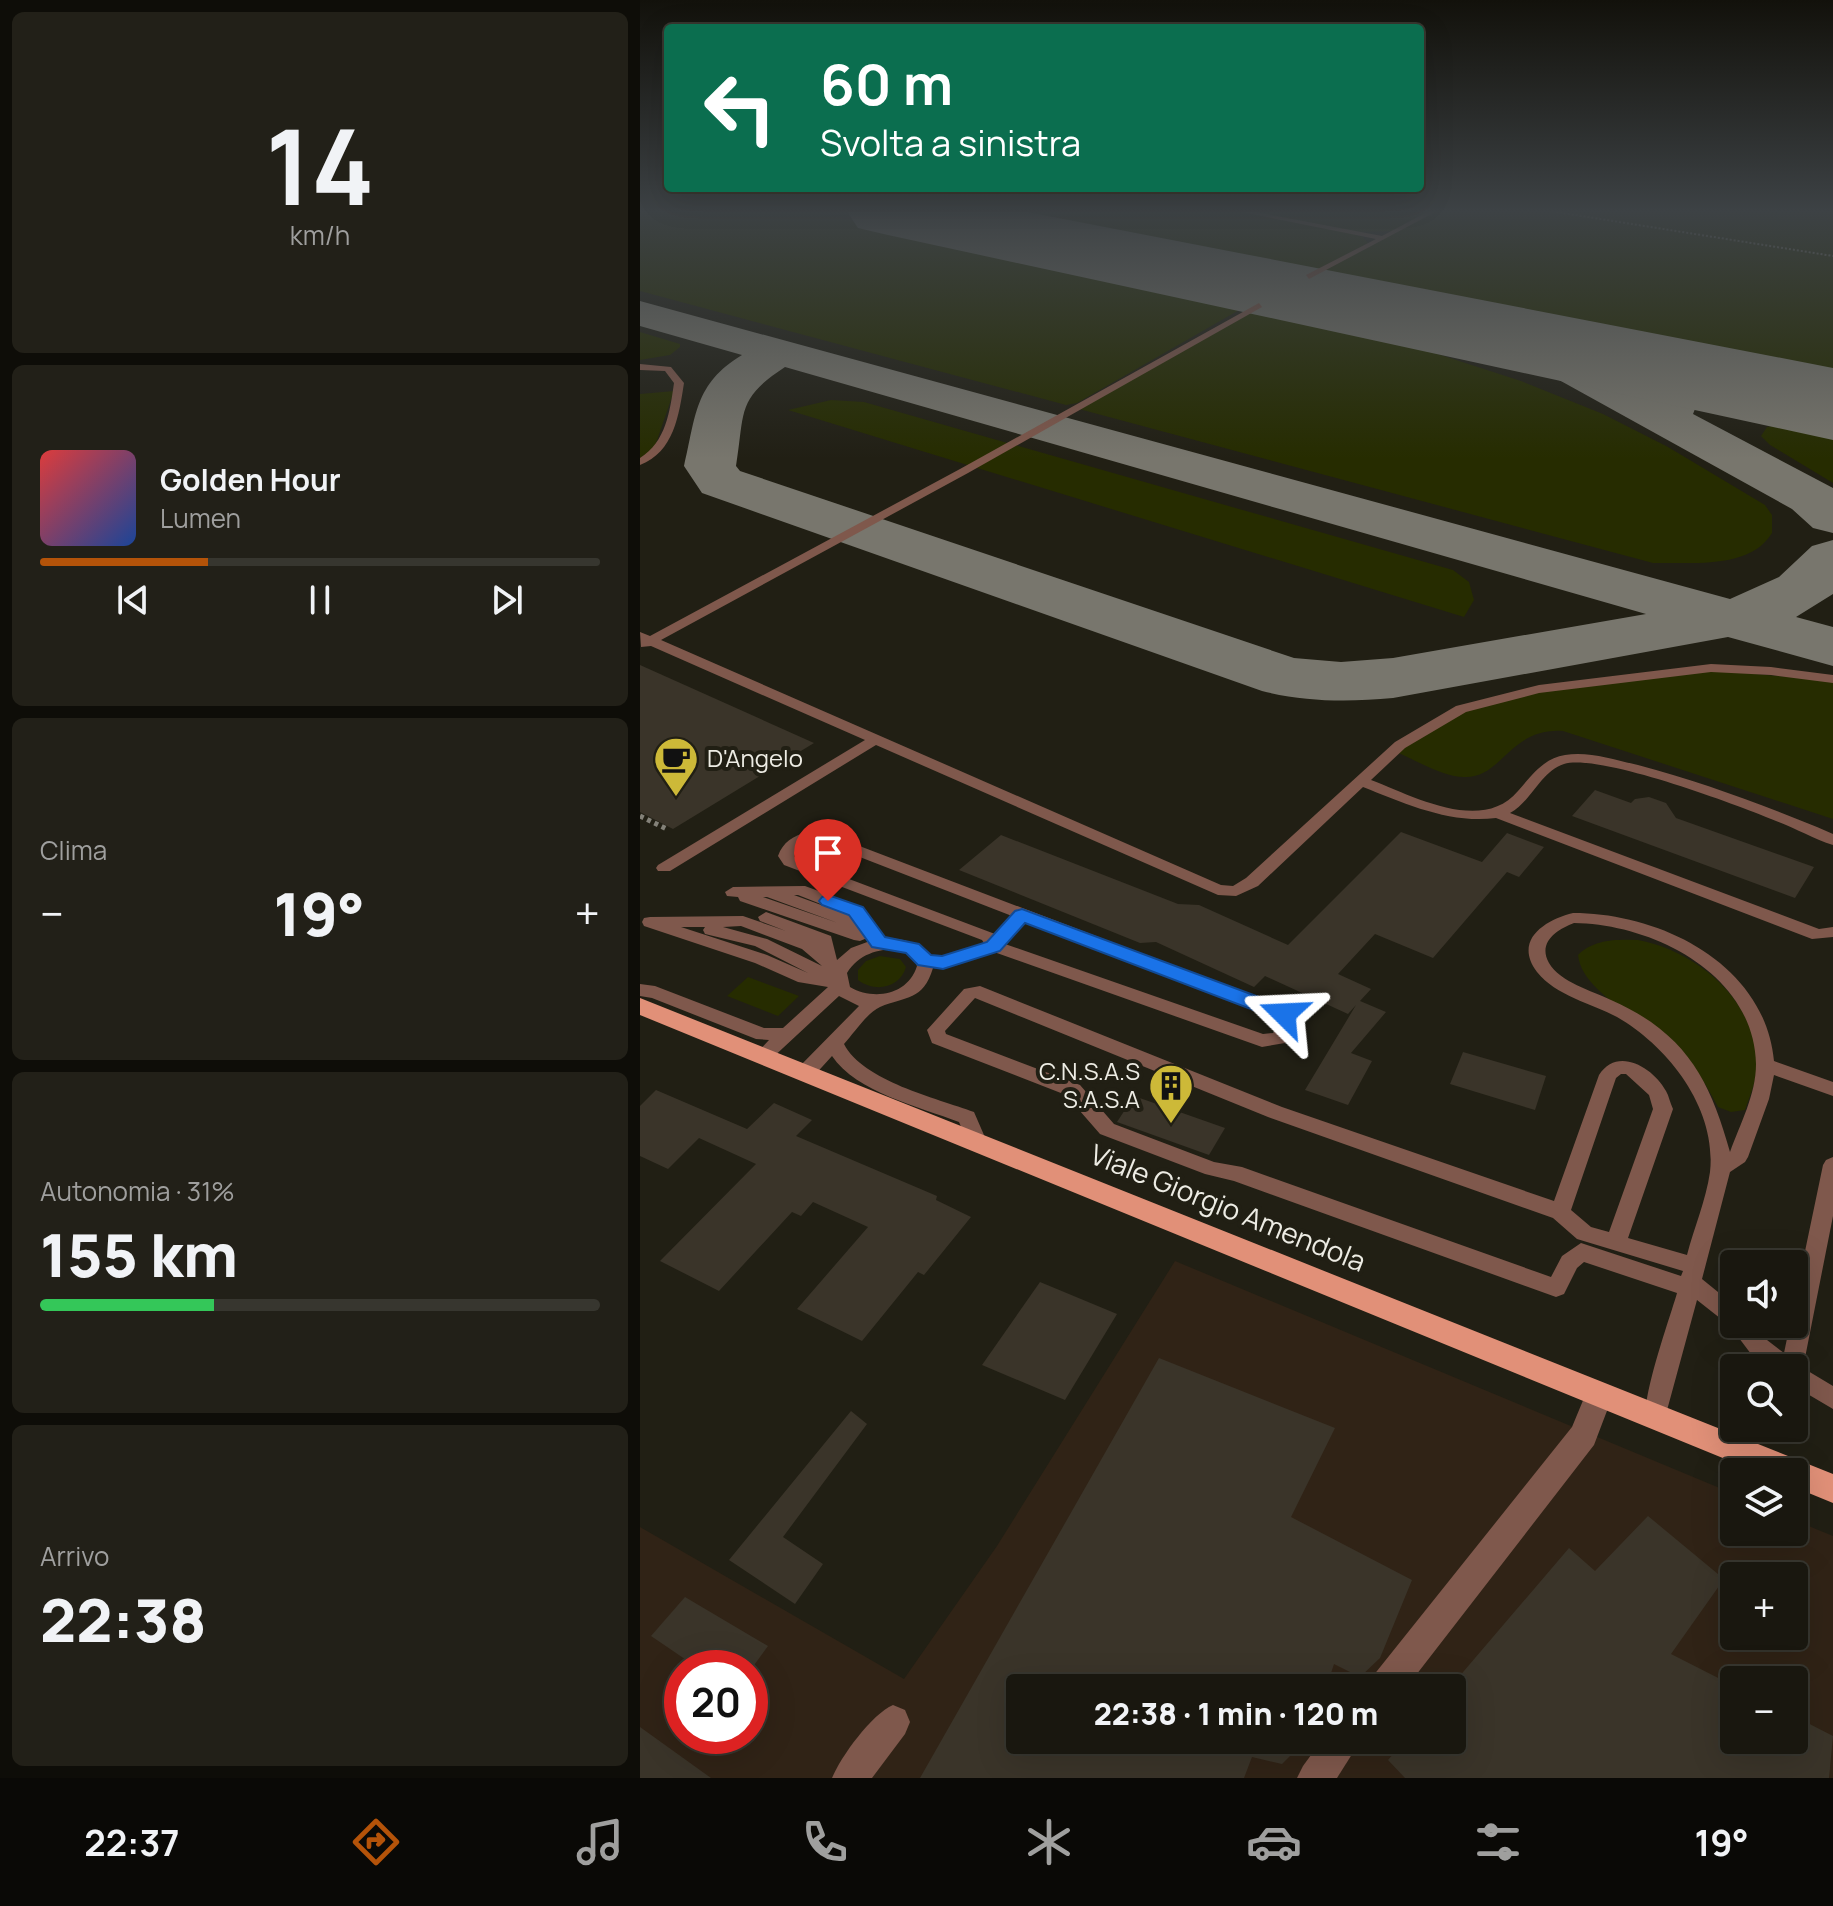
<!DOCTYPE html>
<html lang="it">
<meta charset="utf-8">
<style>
:root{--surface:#19170f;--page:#222018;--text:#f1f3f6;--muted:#9f9f9e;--line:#37362f;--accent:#b45309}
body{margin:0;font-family:Manrope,sans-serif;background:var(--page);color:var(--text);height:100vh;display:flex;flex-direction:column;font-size:30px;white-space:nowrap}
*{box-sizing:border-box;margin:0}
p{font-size:26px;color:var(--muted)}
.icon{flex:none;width:44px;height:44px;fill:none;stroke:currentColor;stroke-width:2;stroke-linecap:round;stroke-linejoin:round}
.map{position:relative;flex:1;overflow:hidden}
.side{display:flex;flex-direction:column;gap:12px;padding:12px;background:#0e0d08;width:640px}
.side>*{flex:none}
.top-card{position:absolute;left:24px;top:24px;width:760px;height:168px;border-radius:8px;box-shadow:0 8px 32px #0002,0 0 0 2px var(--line);background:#0b6e4f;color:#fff;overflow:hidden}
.controls{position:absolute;left:1080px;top:1250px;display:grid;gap:16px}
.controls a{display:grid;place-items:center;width:88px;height:88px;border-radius:8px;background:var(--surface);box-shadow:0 8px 32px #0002,0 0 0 2px var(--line);font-size:40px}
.speed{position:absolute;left:24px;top:1650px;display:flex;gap:16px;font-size:40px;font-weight:700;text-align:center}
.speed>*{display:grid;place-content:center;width:104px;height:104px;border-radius:50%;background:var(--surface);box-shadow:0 8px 32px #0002,0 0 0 2px var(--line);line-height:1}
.speed .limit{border:12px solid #d22;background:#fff;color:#111}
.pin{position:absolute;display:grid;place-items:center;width:68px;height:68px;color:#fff;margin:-82px -34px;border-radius:50% 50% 50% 0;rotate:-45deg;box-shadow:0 0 8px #0007}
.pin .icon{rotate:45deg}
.me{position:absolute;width:88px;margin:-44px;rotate:291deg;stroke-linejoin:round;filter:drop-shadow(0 0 6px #0008)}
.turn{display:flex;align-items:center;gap:28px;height:168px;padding:0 24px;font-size:36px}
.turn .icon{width:104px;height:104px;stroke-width:2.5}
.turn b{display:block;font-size:56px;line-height:68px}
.big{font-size:60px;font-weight:800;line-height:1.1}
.side .tile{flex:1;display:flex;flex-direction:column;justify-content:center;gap:12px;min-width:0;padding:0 28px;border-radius:12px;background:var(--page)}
.side .dial{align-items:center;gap:0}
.dial b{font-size:104px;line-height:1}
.song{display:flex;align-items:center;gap:24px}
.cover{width:96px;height:96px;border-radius:12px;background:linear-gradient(135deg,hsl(0 70% 55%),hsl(220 70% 35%))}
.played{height:8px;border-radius:4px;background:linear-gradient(90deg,var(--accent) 30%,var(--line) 30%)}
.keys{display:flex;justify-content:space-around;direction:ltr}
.heat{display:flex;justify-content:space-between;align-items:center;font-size:44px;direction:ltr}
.charge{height:12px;border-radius:6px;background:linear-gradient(90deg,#34c759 31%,var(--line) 0)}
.trip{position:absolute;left:366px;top:1674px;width:460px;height:80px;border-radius:8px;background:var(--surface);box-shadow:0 8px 32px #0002,0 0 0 2px var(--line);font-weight:800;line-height:80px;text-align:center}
.tabs{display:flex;height:128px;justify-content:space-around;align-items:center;background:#0a0906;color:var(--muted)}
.tabs .icon{width:56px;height:56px}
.tabs .current{color:var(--accent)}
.tabs b{font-size:36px;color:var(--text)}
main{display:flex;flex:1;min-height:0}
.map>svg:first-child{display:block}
.industrial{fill:#302316;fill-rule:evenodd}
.green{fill:#262c00}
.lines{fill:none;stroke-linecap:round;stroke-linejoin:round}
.taxiway{fill:#78766d;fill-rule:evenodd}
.runway{fill:#78766d;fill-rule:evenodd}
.building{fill:#3a3429}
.path-far1{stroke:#838178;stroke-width:2;stroke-dasharray:2 2;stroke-linecap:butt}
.path{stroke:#838178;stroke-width:5;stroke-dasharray:4 4;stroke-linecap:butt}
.lane{fill:#7f584c;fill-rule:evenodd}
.street{fill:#7f584c;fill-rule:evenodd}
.primary{fill:#e19078;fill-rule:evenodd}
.route{fill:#1a73e8;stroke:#114b97;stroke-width:2}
.labels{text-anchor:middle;stroke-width:8;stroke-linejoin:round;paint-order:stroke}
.poi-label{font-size:24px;fill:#edece4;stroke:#211f14;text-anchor:start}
.near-street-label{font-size:28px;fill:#edece4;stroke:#211f14}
</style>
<main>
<section class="side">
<div class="tile dial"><b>14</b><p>km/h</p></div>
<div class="tile">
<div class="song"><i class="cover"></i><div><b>Golden Hour</b><p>Lumen</p></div></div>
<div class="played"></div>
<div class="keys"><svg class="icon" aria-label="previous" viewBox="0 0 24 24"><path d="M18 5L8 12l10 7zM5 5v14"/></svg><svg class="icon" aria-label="pause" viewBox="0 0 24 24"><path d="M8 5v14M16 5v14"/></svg><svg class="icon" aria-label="next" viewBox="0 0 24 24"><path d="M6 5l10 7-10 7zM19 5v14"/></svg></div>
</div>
<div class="tile"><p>Clima</p>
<div class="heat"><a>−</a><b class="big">19°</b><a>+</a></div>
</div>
<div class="tile"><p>Autonomia · 31%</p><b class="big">155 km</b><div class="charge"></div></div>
<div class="tile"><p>Arrivo</p><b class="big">22:38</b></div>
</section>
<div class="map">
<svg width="1193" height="1778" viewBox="0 0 1193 1778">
<rect width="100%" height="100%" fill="#211f14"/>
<!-- industrial -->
<path class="industrial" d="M 535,1261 L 1094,1494 L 1094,1532 L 1154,1532 L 1154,1520 L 1193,1536 L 1193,1778 L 0,1778 L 0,1527 L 264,1679 L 357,1546 ZM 1094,1576 L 1154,1576 L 1154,1636 L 1094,1636 ZM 42,1668 L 110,1668 L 110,1736 L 42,1736 ZM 1094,1680 L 1154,1680 L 1154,1740 L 1094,1740 ZM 380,1688 L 812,1688 L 812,1740 L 380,1740 Z"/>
<!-- green -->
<g class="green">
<path d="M 0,210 L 163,210 L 739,335 L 881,381 L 963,414 L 1028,447 L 1125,505 L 1132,515 L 1132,533 C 1110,570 1050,562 1013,563 L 439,409 L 615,309 L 601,309 L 437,403 L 426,405 L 0,291 Z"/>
<polygon points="351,210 1193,210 1193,381 669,277 755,231 705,232 723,237 728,243 673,272 668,272"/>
<polygon points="0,332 40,344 40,347 30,355 0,360"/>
<polygon points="34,391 14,449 0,458 0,394"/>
<polygon points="191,400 224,402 813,570 829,582 834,600 824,617 148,410"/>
<polygon points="1161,421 1193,428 1193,483 1130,445 1121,436 1127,427"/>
<path d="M 1071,670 L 1193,681 L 1193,819 L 923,731 C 869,728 863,777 826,777 C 804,778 776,760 756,752 L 807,716 L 881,694 Z"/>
<path d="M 998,940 C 1059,951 1123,1006 1116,1073 C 1115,1085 1109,1098 1105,1110 L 1091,1112 L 1078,1107 C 1067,1086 1056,1067 1039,1050 C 1011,1022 942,995 938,955 C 953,939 978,939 998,940 Z"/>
<path d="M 240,956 L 260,959 L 266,967 C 260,988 235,993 218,980 L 218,970 L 226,961 Z"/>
<polygon points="108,977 159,996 138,1016 87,996"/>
</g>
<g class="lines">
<!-- taxiway -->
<g class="taxiway">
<path d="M 0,301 L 1090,599 L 1139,577 L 1172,546 L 1193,540 L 1193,594 L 1156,617 L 1193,627 L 1193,666 L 1088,637 L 753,698 C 708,702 666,702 622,691 L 62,493 L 44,466 C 56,416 54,384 102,355 L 0,326 ZM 145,367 L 1006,614 L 753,658 L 701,662 L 654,658 L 100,471 L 96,466 C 105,412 96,399 145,367 Z"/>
<path d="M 819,314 C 889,332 951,361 1015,394 C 1047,367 1105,371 1143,380 L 1149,390 L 1143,400 C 1114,407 1082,395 1055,409 L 1053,414 L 1193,488 L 1193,533 L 1173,528 L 1152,509 L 901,370 L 843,347 L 804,336 L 798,327 L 804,318 Z"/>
</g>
<!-- runway -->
<polygon class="runway" points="206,210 377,210 1193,368 1193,440 248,235 218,228"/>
</g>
<!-- building -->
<g class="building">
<polygon points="0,665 174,743 33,829 0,812"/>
<polygon points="955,790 991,803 995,799 1009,797 1026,803 1036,818 1174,867 1155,898 932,816"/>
<polygon points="761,832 842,862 867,833 904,847 879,877 867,872 793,958 735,934 698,974 731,989 720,1001 746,1012 711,1053 732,1061 708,1105 665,1090 716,1005 708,1014 625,976 614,987 516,942 500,943 319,870 361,835 538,904 559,905 648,945"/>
<polygon points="823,1052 906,1076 895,1110 810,1084"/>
<polygon points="16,1090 107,1129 134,1103 172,1120 156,1136 297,1196 296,1200 331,1217 284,1275 278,1272 222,1341 157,1309 228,1227 173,1202 161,1216 152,1212 79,1291 20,1261 116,1164 59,1138 28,1169 0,1156 0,1106"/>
<polygon points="494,1096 585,1128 569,1155 477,1122"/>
<polygon points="400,1282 477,1314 425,1400 342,1365"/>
<polygon points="519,1358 695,1428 651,1517 772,1580 740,1658 720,1677 694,1664 686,1688 380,1688 380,1740 666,1740 642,1764 612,1757 604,1778 280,1778"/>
<polygon points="211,1411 227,1424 143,1537 183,1564 155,1604 89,1560"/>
<polygon points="1008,1516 1084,1579 1031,1654 1094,1686 1094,1740 1154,1740 1154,1716 1193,1736 1189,1778 765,1778 748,1760 765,1740 812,1740 812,1685 929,1548 955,1571"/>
<polygon points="45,1597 128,1646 112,1668 58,1668 11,1636"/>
<polygon points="0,1727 71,1778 0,1778"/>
</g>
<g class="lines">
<!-- path-far1 -->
<polyline class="path-far1" points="904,210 1193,256"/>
<!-- path -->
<polyline class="path" points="0,816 27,829"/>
<!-- lane -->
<g class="lane">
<polygon points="592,210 605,210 742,236 791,210 799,210 669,279 666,275 736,239"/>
<path d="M 619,303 L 622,307 L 328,473 L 21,640 L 581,885 L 593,886 L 606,878 L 755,742 L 816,706 L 899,685 L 1071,664 L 1131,667 L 1193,675 L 1193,683 L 1131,675 L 1071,672 L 899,693 L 826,712 L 765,748 L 731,780 C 773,796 842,834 878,791 C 891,776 904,758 925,755 C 949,751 975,760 998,765 C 1059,781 1118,803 1177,827 L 1193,834 L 1193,845 C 1174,839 1155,828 1136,821 C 1098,805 959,753 924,764 C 900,772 892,801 870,813 L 1179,929 L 1193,927 L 1193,937 L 1172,939 L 856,818 C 810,824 766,804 723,787 L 618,886 L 596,896 L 578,895 L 236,745 L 30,871 L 18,871 L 16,868 L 18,865 L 225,740 L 11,646 L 1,647 L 0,632 L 10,636 L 320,469 Z"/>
<path d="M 0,364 L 31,367 L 44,383 C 39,415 34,452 0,465 L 0,458 C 26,442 30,411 34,383 L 25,371 L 0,370 Z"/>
<path d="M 167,832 L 188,834 L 650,1010 L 656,1027 L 645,1043 L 622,1047 L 354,952 L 303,969 L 293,968 C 283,1001 266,996 240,1007 C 227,1013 214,1033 204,1044 C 223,1081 296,1098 334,1112 L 347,1142 L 344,1147 L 337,1149 L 330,1147 L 319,1122 C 280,1107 216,1092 192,1056 L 172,1078 L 158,1078 L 156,1073 L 158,1068 L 219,1006 L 199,996 L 129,1061 L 117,1061 L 114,1056 L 129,1040 L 116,1039 L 12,998 L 0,996 L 0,984 L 15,986 L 124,1028 L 143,1028 L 188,987 L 158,982 L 115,963 L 4,926 L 2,922 L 4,918 L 10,917 L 103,916 L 146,931 L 120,921 L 118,917 L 126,912 L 191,936 L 197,960 L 211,948 L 230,941 L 227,938 L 220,941 L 214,940 L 100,901 L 98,897 L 87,896 L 85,892 L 93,887 L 165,886 L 222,907 L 244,937 C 261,940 279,940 289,956 L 302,957 L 344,943 L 342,940 L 144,865 L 138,856 C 143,842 153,836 167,832 ZM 169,842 L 181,842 L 372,916 L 355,934 L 156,859 L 154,856 L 157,849 ZM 154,895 L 158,895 L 211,916 ZM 123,897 L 127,897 L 198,923 ZM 386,921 L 636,1018 L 638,1026 L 633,1033 L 623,1034 L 365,944 ZM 101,926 L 162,949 L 182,966 L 127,939 L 83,927 ZM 41,927 L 65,927 L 63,930 L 65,934 L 115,946 L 168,973 L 127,955 ZM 259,949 L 273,957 L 277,966 C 268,995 234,1001 210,987 L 207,973 C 219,954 237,949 259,949 Z"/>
<path d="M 933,913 C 1021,913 1125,964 1134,1061 L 1193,1082 L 1193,1096 L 1134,1075 L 1129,1099 L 1108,1157 L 1105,1162 L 1090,1172 L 1062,1279 L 1094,1305 L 1094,1324 L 1113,1324 L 1127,1340 L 1144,1353 L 1150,1324 L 1154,1324 L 1154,1304 L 1183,1165 L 1186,1160 L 1193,1157 L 1193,1216 L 1163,1368 L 1193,1386 L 1193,1409 L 1154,1386 L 1154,1368 L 1129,1368 L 1111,1354 L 1090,1326 L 1057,1300 L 1023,1425 L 1015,1428 L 1007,1425 C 998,1406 1030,1318 1037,1293 L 944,1262 L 937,1268 L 924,1294 L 916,1297 L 594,1181 L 565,1174 L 460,1134 L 426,1095 L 292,1043 L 287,1030 L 324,989 L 340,986 L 642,1107 L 914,1201 L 959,1075 C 977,1046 1013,1067 1026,1091 C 1029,1096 1030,1103 1033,1109 L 988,1238 L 1047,1255 C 1054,1228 1066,1200 1070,1172 C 1077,1109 1029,1047 977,1017 C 951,1003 916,996 897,972 C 873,940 905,920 933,913 ZM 934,923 C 1013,924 1114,974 1116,1064 C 1116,1095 1100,1124 1090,1152 C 1070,1080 1046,1033 971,1000 C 952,991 920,982 909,963 C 897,942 918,929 934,923 ZM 335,998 L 628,1117 L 913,1218 L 937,1239 L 1043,1271 L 1041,1276 L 941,1243 L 922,1256 L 911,1277 L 602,1167 L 574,1162 L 474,1124 L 440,1085 L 306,1034 L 305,1031 ZM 981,1074 L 986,1074 L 1009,1095 L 1013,1109 L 969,1232 L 951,1227 L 931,1210 L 976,1078 Z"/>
</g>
<!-- street -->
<g class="street">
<polygon points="959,1382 969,1386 973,1395 954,1445 766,1688 728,1688 733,1676 932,1427 949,1386"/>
<path d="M 253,1705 L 265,1710 L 270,1722 L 265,1734 L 232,1778 L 192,1778 C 201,1756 232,1714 253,1705 Z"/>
<polygon points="682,1740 721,1740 697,1778 657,1778 663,1766"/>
</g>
<!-- primary -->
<polygon class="primary" points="0,998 1193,1474 1193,1503 1154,1487 1154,1472 1117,1472 0,1015"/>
</g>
<!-- sky -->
<linearGradient id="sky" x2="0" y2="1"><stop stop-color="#12110b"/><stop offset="0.46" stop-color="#3d4245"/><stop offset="1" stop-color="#3d4245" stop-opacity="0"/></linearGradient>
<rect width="1193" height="459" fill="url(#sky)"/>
<!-- route -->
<polygon class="route" points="188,895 223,907 245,937 279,944 291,955 302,956 347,942 375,911 382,909 651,1009 654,1014 651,1019 637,1019 385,923 360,951 303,969 278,965 266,953 232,947 209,915 182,905 179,901 182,897"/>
<!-- icons -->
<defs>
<g id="cafe-pin" transform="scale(2.3)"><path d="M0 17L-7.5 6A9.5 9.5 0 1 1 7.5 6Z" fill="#cdb938" stroke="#211f14"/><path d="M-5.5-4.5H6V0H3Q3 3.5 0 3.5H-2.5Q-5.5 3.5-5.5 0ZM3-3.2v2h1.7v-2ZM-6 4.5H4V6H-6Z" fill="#111"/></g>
<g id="building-pin" transform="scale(2.3)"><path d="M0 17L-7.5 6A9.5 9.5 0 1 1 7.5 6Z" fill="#cdb938" stroke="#211f14"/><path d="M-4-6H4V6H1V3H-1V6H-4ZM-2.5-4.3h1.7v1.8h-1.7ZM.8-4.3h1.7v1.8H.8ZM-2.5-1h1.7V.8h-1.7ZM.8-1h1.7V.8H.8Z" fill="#111"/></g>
</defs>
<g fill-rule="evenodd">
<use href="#cafe-pin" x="36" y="759"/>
<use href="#building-pin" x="531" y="1086"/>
</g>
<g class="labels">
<!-- poi labels -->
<g class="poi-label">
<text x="67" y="767">D'Angelo</text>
<text x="500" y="1080" text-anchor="end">C.N.S.A.S<tspan x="500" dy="28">S.A.S.A</tspan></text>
</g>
<!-- near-street labels -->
<g class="near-street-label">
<text transform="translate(588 1208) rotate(22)" y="10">Viale Giorgio Amendola</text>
</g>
</g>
</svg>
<div class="controls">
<a><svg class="icon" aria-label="sound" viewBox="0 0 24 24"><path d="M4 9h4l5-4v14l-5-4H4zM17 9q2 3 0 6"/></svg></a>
<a><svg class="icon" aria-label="search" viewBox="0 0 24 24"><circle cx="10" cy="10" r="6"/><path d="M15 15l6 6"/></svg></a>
<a><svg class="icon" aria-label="layers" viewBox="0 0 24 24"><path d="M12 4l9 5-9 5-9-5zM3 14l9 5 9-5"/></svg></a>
<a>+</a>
<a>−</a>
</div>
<div class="speed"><div class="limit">20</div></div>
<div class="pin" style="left:188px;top:901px;background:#d93025"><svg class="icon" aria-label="arrive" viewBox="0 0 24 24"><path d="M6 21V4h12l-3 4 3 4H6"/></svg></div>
<svg class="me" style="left:644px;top:1014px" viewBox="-20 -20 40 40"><path d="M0-17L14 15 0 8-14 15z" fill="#1a73e8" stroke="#fff" stroke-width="4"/></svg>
<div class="trip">22:38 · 1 min · 120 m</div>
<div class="top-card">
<div class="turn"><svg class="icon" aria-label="left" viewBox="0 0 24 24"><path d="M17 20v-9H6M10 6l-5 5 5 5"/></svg><div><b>60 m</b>Svolta a sinistra</div></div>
</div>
</div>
</main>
<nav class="tabs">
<b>22:37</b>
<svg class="icon current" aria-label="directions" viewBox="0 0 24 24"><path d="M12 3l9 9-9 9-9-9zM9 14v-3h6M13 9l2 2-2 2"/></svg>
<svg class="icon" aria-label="music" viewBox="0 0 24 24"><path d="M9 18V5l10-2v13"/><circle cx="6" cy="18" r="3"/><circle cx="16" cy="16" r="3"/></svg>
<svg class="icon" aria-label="phone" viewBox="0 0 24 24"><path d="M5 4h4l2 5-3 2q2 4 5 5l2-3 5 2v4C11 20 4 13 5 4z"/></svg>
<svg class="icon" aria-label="climate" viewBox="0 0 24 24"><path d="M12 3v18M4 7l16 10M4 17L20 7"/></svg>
<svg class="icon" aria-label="car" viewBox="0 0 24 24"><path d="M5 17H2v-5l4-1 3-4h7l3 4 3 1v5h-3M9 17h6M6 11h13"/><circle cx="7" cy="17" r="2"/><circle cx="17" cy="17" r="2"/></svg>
<svg class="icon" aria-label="filters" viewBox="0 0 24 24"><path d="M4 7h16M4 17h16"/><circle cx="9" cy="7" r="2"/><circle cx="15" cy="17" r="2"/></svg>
<b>19°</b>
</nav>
